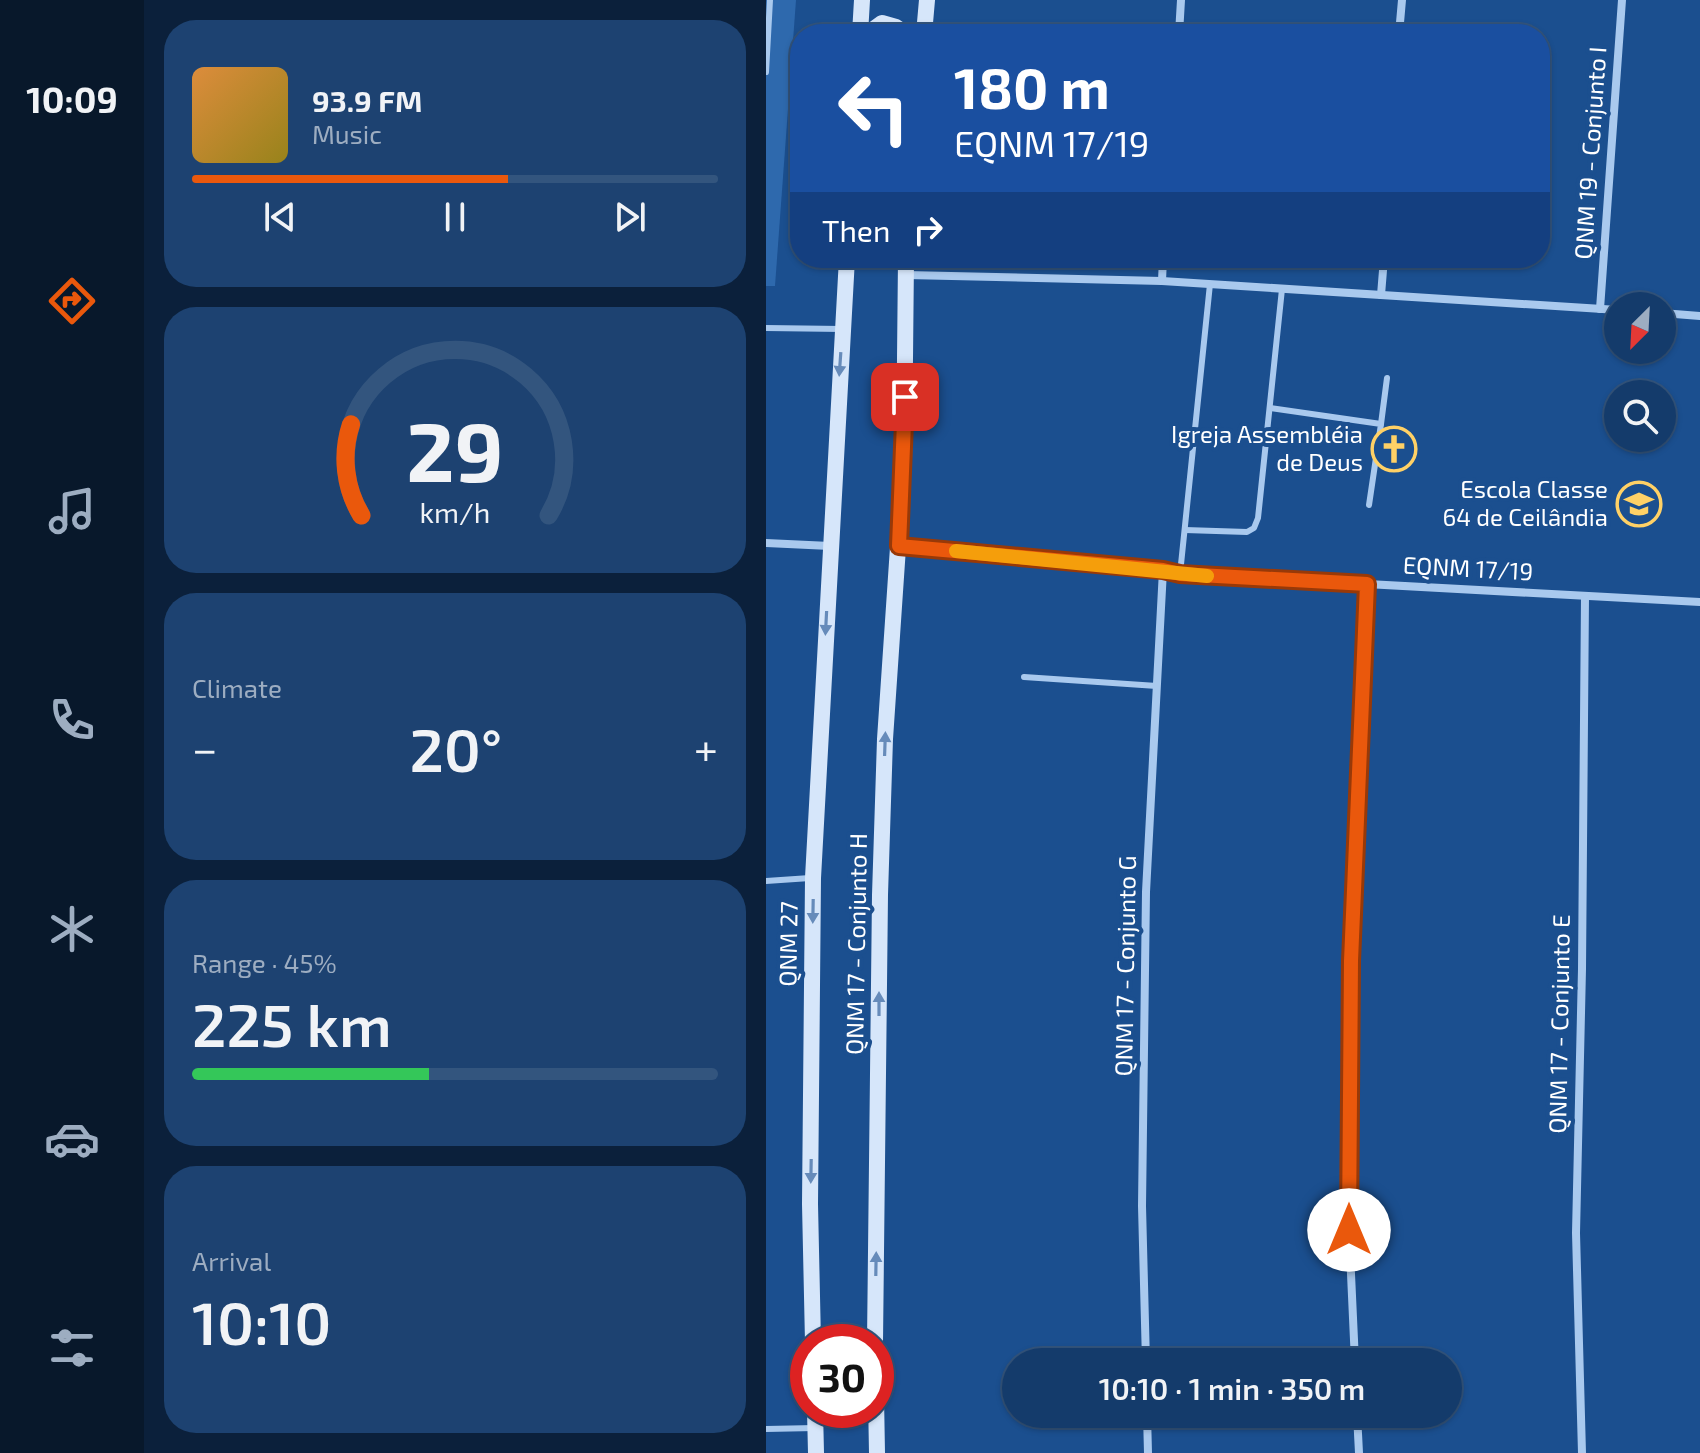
<!DOCTYPE html>
<meta charset="utf-8">
<style>
:root{--surface:#143b6b;--page:#1d4271;--text:#f1f3f6;--muted:#9dadc1;--line:#33557e;--accent:#ea580c}
body{margin:0;font-family:"Exo 2",sans-serif;background:var(--page);color:var(--text);height:100vh;display:flex;flex-direction:column;font-size:30px;white-space:nowrap}
*{box-sizing:border-box;margin:0}
p{font-size:26px;color:var(--muted)}
.icon{flex:none;width:44px;height:44px;fill:none;stroke:currentColor;stroke-width:2;stroke-linecap:round;stroke-linejoin:round}
.map{position:relative;flex:1;overflow:hidden}
.sheet{display:flex;flex-direction:column;gap:20px;padding:20px;background:#0b203b;width:622px}
.sheet>*{flex:none}
.top-card{position:absolute;left:24px;top:24px;width:760px;height:244px;border-radius:32px;box-shadow:0 2px 6px #0004,0 0 0 2px var(--line);background:#1a4fa0;color:#fff;overflow:hidden}
.needle{width:52px;rotate:204deg}
.fabs{position:absolute;left:838px;top:292px;display:grid;gap:16px}
.fabs a{display:grid;place-items:center;width:72px;height:72px;border-radius:50%;background:var(--surface);box-shadow:0 2px 6px #0004,0 0 0 2px var(--line);font-size:40px}
.speed{position:absolute;left:24px;top:1324px;display:flex;gap:16px;font-size:40px;font-weight:700;text-align:center}
.speed>*{display:grid;place-content:center;width:104px;height:104px;border-radius:50%;background:var(--surface);box-shadow:0 2px 6px #0004,0 0 0 2px var(--line);line-height:1}
.speed .limit{border:12px solid #d22;background:#fff;color:#111}
.pin{position:absolute;display:grid;place-items:center;width:68px;height:68px;color:#fff;margin:-34px;border-radius:16px;box-shadow:0 4px 12px #0006}
.me{position:absolute;width:88px;margin:-44px;rotate:0deg;stroke-linejoin:round;filter:drop-shadow(0 0 6px #0008)}
.turn{display:flex;align-items:center;gap:28px;height:168px;padding:0 32px;font-size:36px}
.turn .icon{width:104px;height:104px;stroke-width:2.5}
.turn b{display:block;font-size:56px;line-height:68px}
.then{display:flex;align-items:center;height:76px;padding:0 32px;background:#0003;gap:16px;font-size:30px}
.big{font-size:60px;font-weight:600;line-height:1.1}
.sheet .tile{flex:1;display:flex;flex-direction:column;justify-content:center;gap:12px;min-width:0;padding:0 28px;border-radius:32px;background:var(--page)}
.sheet .dial{align-items:center;gap:0}
.dial svg{height:208px;overflow:visible;fill:none;stroke:var(--line);stroke-width:7;stroke-linecap:round;text-anchor:middle}
.dial text{fill:var(--text);stroke:none}
.song{display:flex;align-items:center;gap:24px}
.cover{width:96px;height:96px;border-radius:12px;background:linear-gradient(135deg,hsl(30 70% 55%),hsl(50 70% 35%))}
.played{height:8px;border-radius:4px;background:linear-gradient(90deg,var(--accent) 60%,var(--line) 60%)}
.keys{display:flex;justify-content:space-around;direction:ltr}
.heat{display:flex;justify-content:space-between;align-items:center;font-size:44px;direction:ltr}
.charge{height:12px;border-radius:6px;background:linear-gradient(90deg,#34c759 45%,var(--line) 0)}
.trip{position:absolute;left:236px;top:1348px;width:460px;height:80px;border-radius:40px;background:var(--surface);box-shadow:0 2px 6px #0004,0 0 0 2px var(--line);font-weight:600;line-height:80px;text-align:center}
main{display:flex;flex:1;min-height:0}
.tab-bar{display:flex;flex-direction:column;width:144px;justify-content:space-around;align-items:center;background:#08182b;color:var(--muted)}
.tab-bar .icon{width:56px;height:56px}
.tab-bar .active{color:var(--accent)}
.tab-bar b{font-size:36px;color:var(--text)}
.map>svg:first-child{display:block}
.grass{fill:#2e69ad}
.lines{fill:none;stroke-linecap:round;stroke-linejoin:round}
.lane{stroke:#a9c9ee;stroke-width:6}
.street{stroke:#a9c9ee;stroke-width:8}
.secondary{stroke:#d6e6fa;stroke-width:16}
.oneway{fill:#668bba}
.route-casing{stroke:#983908;stroke-width:20}
.route{stroke:#ea580c;stroke-width:14}
.slow{stroke:#f59e0b;stroke-width:14}
.labels{text-anchor:middle;stroke-width:8;stroke-linejoin:round;paint-order:stroke}
.street-label{font-size:24px;fill:#fff;stroke:#1b4f8f}
.poi-label{font-size:24px;fill:#fff;stroke:#1b4f8f;text-anchor:end}
</style>
<main>
<nav class="tab-bar">
<b>10:09</b>
<svg class="icon active" aria-label="directions" viewBox="0 0 24 24"><path d="M12 3l9 9-9 9-9-9zM9 14v-3h6M13 9l2 2-2 2"/></svg>
<svg class="icon" aria-label="music" viewBox="0 0 24 24"><path d="M9 18V5l10-2v13"/><circle cx="6" cy="18" r="3"/><circle cx="16" cy="16" r="3"/></svg>
<svg class="icon" aria-label="phone" viewBox="0 0 24 24"><path d="M5 4h4l2 5-3 2q2 4 5 5l2-3 5 2v4C11 20 4 13 5 4z"/></svg>
<svg class="icon" aria-label="climate" viewBox="0 0 24 24"><path d="M12 3v18M4 7l16 10M4 17L20 7"/></svg>
<svg class="icon" aria-label="car" viewBox="0 0 24 24"><path d="M5 17H2v-5l4-1 3-4h7l3 4 3 1v5h-3M9 17h6M6 11h13"/><circle cx="7" cy="17" r="2"/><circle cx="17" cy="17" r="2"/></svg>
<svg class="icon" aria-label="filters" viewBox="0 0 24 24"><path d="M4 7h16M4 17h16"/><circle cx="9" cy="7" r="2"/><circle cx="15" cy="17" r="2"/></svg>
</nav>
<section class="sheet">
<div class="tile">
<div class="song"><i class="cover"></i><div><b>93.9 FM</b><p>Music</p></div></div>
<div class="played"></div>
<div class="keys"><svg class="icon" aria-label="previous" viewBox="0 0 24 24"><path d="M18 5L8 12l10 7zM5 5v14"/></svg><svg class="icon" aria-label="pause" viewBox="0 0 24 24"><path d="M8 5v14M16 5v14"/></svg><svg class="icon" aria-label="next" viewBox="0 0 24 24"><path d="M6 5l10 7-10 7zM19 5v14"/></svg></div>
</div>
<div class="tile dial"><svg viewBox="0 0 100 80">
<path d="M14 69A42 42 0 1 1 86 69"/>
<path d="M14 69A42 42 0 0 1 10 34" stroke="#ea580c"/>
<text x="50" y="56" font-size="32" font-weight="700">29</text>
<text x="50" y="72" font-size="11">km/h</text>
</svg></div>
<div class="tile"><p>Climate</p>
<div class="heat"><a>−</a><b class="big">20°</b><a>+</a></div>
</div>
<div class="tile"><p>Range · 45%</p><b class="big">225 km</b><div class="charge"></div></div>
<div class="tile"><p>Arrival</p><b class="big">10:10</b></div>
</section>
<div class="map">
<svg width="934" height="1453" viewBox="0 0 934 1453">
<rect width="100%" height="100%" fill="#1b4f8f"/>
<!-- grass -->
<polygon class="grass" points="0,0 30,0 9,286 0,286"/>
<g class="lines">
<!-- lane -->
<g class="lane">
<polyline points="0,72 4,0"/>
<polyline points="0,328 76,329"/>
<polyline points="504,408 615,424 603,505"/>
<polyline points="615,424 621,378"/>
<polyline points="419,530 481,532 488,528 492,518 516,289"/>
<polyline points="414,574 444,284"/>
<polyline points="258,677 391,686"/>
<polyline points="0,881 44,878"/>
<polyline points="0,1429 49,1428"/>
</g>
<!-- street -->
<g class="street">
<polyline points="413,34 415,0"/>
<polyline points="633,34 636,0"/>
<polyline points="141,275 396,281 852,310"/>
<polyline points="396,281 397,258"/>
<polyline points="615,295 618,258"/>
<polyline points="834,309 856,0"/>
<polyline points="896,313 934,316"/>
<polyline points="0,543 64,546"/>
<polyline points="133,546 397,570 414,574 934,602"/>
<polyline points="380,1362 376,1206 380,892 397,570"/>
<polyline points="589,1362 583,1230 585,961 601,584"/>
<polyline points="381,1414 382,1453"/>
<polyline points="591,1414 593,1453"/>
<polyline points="816,1453 810,1233 816,969 819,596"/>
</g>
<!-- secondary -->
<g class="secondary">
<polyline points="94,34 96,0"/>
<polyline points="101,34 116,23 130,27 140,34"/>
<polyline points="158,34 161,0"/>
<polyline points="47,1342 44,1204 47,878 81,258"/>
<polyline points="109,1342 114,895 119,739 138,459 140,258"/>
<polyline points="110,1397 111,1453"/>
<polyline points="49,1410 50,1453"/>
</g>
</g>
<!-- one-way arrows -->
<defs><path id="oneway-solid" d="M-6-.8H1V-3.2L6.5 0L1 3.2V.8H-6Z" transform="scale(2)"/></defs>
<g class="oneway">
<use href="#oneway-solid" transform="translate(74 364) rotate(94)"/>
<use href="#oneway-solid" transform="translate(60 623) rotate(93)"/>
<use href="#oneway-solid" transform="translate(119 744) rotate(-88)"/>
<use href="#oneway-solid" transform="translate(47 911) rotate(91)"/>
<use href="#oneway-solid" transform="translate(113 1004) rotate(-90)"/>
<use href="#oneway-solid" transform="translate(45 1171) rotate(91)"/>
<use href="#oneway-solid" transform="translate(110 1264) rotate(-89)"/>
</g>
<g class="lines">
<!-- route casing -->
<g class="route-casing">
<polyline id="route" points="139,397 133,546 397,570 414,574 601,584 585,961 583,1230"/>
</g>
<!-- route -->
<use href="#route" class="route"/>
<!-- slow -->
<polyline class="slow" points="190,551 441,576"/>
</g>
<!-- icons -->
<defs>
<g id="church-ring" transform="scale(2.3)"><circle r="9.5" fill="#1b4f8f" stroke="#ffd166" stroke-width="1.5"/><path d="M-1.2-6h2.4v3.5h3.3v2.4h-3.3V6h-2.4V-.1h-3.3v-2.4h3.3Z" fill="#ffd166"/></g>
<g id="school-ring" transform="scale(2.3)"><circle r="9.5" fill="#1b4f8f" stroke="#ffd166" stroke-width="1.5"/><path d="M0-5L7-2L0 1L-7-2ZM-4 1L0 2.5L4 1V4Q0 6-4 4Z" fill="#ffd166"/></g>
</defs>
<g fill-rule="evenodd">
<use href="#church-ring" x="628" y="449"/>
<use href="#school-ring" x="873" y="504"/>
</g>
<g class="labels">
<!-- street labels -->
<g class="street-label">
<text transform="translate(825 153) rotate(-86)" y="8">QNM 19 - Conjunto I</text>
<text transform="translate(702 569) rotate(3)" y="8">EQNM 17/19</text>
<text transform="translate(23 944) rotate(-89)" y="8">QNM 27</text>
<text transform="translate(91 944) rotate(-89)" y="8">QNM 17 - Conjunto H</text>
<text transform="translate(360 966) rotate(-89)" y="8">QNM 17 - Conjunto G</text>
<text transform="translate(794 1024) rotate(-89)" y="8">QNM 17 - Conjunto E</text>
</g>
<!-- poi labels -->
<g class="poi-label">
<text x="597" y="443">Igreja Assembléia<tspan x="597" dy="28">de Deus</tspan></text>
<text x="842" y="498">Escola Classe<tspan x="842" dy="28">64 de Ceilândia</tspan></text>
</g>
</g>
</svg>
<div class="fabs">
<a><svg class="needle" viewBox="-14 -14 28 28"><path d="M0-13l5 13h-10z" fill="#e53935"/><path d="M0 13l5-13h-10z" fill="#9dadc1"/></svg></a>
<a><svg class="icon" aria-label="search" viewBox="0 0 24 24"><circle cx="10" cy="10" r="6"/><path d="M15 15l6 6"/></svg></a>
</div>
<div class="speed"><div class="limit">30</div></div>
<div class="pin" style="left:139px;top:397px;background:#d93025"><svg class="icon" aria-label="arrive" viewBox="0 0 24 24"><path d="M6 21V4h12l-3 4 3 4H6"/></svg></div>
<svg class="me" style="left:583px;top:1230px" viewBox="-20 -20 40 40"><circle r="19" fill="#fff"/><path d="M0-13L10 11 0 6-10 11z" fill="#ea580c"/></svg>
<div class="trip">10:10 · 1 min · 350 m</div>
<div class="top-card">
<div class="turn"><svg class="icon" aria-label="left" viewBox="0 0 24 24"><path d="M17 20v-9H6M10 6l-5 5 5 5"/></svg><div><b>180 m</b>EQNM 17/19</div></div>
<div class="then">Then<svg class="icon" aria-label="right" viewBox="0 0 24 24"><path d="M7 20v-9h11M14 6l5 5-5 5"/></svg></div>
</div>
</div>
</main>
